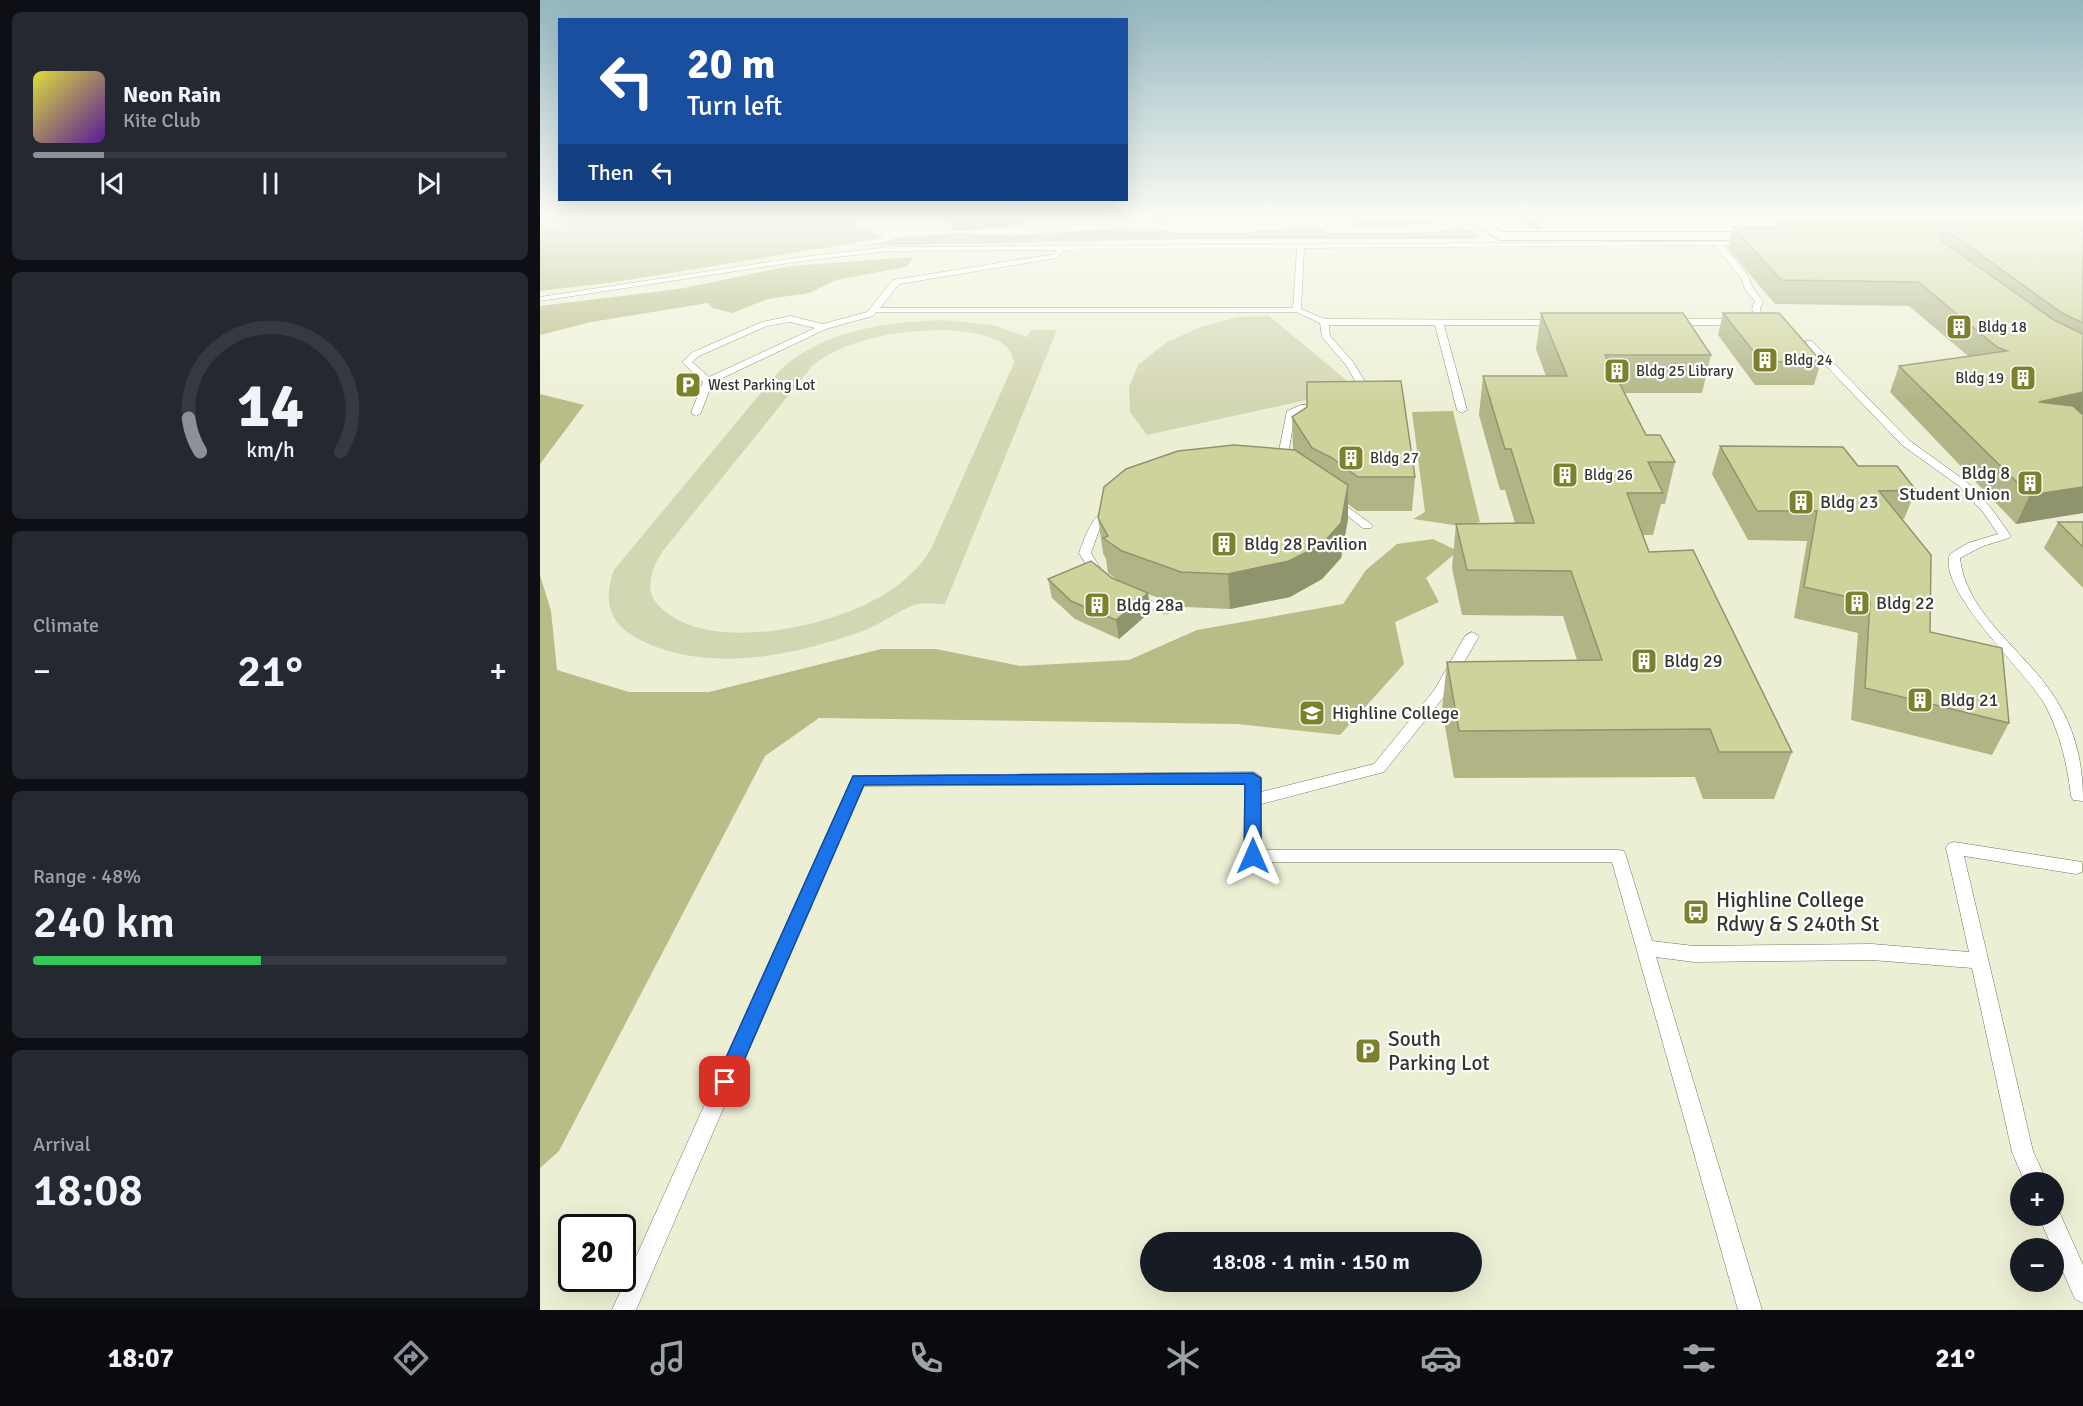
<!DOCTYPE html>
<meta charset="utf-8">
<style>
:root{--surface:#171b24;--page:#242831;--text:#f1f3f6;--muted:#9ea1a6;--line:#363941;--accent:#8c9099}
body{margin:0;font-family:Signika,sans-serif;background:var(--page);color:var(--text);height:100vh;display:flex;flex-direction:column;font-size:22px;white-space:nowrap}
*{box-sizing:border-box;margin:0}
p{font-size:20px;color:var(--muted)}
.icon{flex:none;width:33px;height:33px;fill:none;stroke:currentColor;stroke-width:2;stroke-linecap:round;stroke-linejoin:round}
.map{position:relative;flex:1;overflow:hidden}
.drawer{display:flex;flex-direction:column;gap:12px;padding:12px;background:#0d0f14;width:540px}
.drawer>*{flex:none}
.guide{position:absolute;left:18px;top:18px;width:570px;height:183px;border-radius:0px;box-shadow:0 6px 24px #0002;background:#1a4fa0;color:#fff;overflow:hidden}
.fabs{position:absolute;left:1470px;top:1172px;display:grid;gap:12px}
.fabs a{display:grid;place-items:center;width:54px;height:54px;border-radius:50%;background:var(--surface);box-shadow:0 6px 24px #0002;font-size:30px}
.speed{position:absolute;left:18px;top:1214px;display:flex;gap:12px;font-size:30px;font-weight:700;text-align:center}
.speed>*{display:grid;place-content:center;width:78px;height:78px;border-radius:50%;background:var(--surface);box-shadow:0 6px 24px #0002;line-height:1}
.speed .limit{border:3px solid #111;border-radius:9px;background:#fff;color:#111}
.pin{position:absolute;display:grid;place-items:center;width:51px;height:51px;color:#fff;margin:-26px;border-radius:12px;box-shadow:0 3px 9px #0006}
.me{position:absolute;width:66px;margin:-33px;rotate:0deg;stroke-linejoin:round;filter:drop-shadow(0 0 4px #0008)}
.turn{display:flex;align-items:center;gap:21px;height:126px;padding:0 30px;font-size:27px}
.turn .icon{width:78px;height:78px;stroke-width:2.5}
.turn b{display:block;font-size:42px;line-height:51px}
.then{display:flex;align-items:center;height:57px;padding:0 30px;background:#0003;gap:12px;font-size:22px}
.big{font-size:45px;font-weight:600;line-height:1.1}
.drawer .widget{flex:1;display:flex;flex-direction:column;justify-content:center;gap:9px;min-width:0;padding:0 21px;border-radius:9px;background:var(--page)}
.drawer .dial{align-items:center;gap:0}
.dial svg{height:156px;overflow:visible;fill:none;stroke:var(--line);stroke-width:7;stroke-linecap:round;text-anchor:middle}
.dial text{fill:var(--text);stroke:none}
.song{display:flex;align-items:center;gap:18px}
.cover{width:72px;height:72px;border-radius:9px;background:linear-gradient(135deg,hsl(60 70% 55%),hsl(270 70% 35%))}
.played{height:6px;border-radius:3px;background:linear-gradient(90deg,var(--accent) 15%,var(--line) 15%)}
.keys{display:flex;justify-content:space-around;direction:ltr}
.heat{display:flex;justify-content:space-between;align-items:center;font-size:33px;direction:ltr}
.charge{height:9px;border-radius:4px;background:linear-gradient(90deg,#34c759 48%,var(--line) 0)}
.trip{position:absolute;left:600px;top:1232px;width:342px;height:60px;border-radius:30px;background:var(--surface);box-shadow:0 6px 24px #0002;font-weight:600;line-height:60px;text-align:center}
.tabs{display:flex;height:96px;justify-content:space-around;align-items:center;background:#090b0e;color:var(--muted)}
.tabs .icon{width:42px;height:42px}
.tabs .selected{color:var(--accent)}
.tabs b{font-size:27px;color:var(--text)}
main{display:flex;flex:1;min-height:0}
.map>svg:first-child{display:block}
.built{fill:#edefd5;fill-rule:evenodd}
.green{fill:#d3d6b3;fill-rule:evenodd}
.forest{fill:#b8bc87}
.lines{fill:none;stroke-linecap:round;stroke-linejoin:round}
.lane-casing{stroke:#737563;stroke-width:1}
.street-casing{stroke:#737563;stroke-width:2}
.lane{fill:#fff;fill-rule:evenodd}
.street{fill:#fff;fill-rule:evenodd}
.wall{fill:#b1b586}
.shaded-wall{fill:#90946d}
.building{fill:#ced39c;stroke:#90946d;stroke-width:1.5}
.route{fill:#1a73e8;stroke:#114b97;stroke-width:1.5}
.labels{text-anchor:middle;stroke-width:4.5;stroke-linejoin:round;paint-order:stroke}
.far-poi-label{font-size:15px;fill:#35362e;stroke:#fff;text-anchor:start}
.poi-label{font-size:18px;fill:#35362e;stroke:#fff;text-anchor:start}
.near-poi-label{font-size:21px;fill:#35362e;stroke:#fff;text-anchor:start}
</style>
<main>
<section class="drawer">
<div class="widget">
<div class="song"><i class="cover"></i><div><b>Neon Rain</b><p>Kite Club</p></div></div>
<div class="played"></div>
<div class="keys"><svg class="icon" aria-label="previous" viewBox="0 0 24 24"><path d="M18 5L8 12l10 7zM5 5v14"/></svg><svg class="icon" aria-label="pause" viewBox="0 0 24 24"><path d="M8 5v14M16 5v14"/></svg><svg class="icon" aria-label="next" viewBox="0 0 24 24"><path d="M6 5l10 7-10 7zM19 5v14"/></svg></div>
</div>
<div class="widget dial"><svg viewBox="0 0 100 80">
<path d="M14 69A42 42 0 1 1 86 69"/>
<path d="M14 69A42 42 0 0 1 8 52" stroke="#8c9099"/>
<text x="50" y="56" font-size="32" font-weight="700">14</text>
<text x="50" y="72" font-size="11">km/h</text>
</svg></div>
<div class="widget"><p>Climate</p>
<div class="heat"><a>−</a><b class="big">21°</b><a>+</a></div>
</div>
<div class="widget"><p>Range · 48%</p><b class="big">240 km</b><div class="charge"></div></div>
<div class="widget"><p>Arrival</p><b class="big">18:08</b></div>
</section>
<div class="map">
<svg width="1543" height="1310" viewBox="0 0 1543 1310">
<rect width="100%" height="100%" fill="#f7f9e6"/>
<!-- built -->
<path class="built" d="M 1543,242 L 1543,1310 L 0,1310 L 0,243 ZM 1480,1182 L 1514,1182 L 1514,1215 L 1480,1215 ZM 32,1227 L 82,1227 L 82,1278 L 32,1278 ZM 610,1242 L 932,1242 L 932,1281 L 610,1281 ZM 1480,1248 L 1514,1248 L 1514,1281 L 1480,1281 Z"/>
<!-- green -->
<g class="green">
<polygon points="729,316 817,389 607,435 590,412 589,387 598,365 627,342 661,327 697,317"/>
<path d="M 402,320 L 453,325 L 487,337 L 491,330 L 517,330 L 405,604 C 397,604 387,603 378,604 C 366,606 339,625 325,630 C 255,656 162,676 93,636 C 67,621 64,596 74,570 L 238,372 C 280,331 345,322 402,320 ZM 410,330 C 431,333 472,335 474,363 L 391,549 C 373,579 344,597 313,610 C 262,631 162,650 119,606 C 103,590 112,569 122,552 L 273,365 C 312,336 363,330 410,330 Z"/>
</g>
<!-- forest -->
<g class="forest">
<polygon points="0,219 308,219 345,238 75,282 0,291"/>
<polygon points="773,225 788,233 896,232 919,226 940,235 937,239 647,239 317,246 349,241 358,237 417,233 473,235 583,228 623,229 638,233 700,233"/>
<polygon points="374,257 366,267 296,280 269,293 228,299 192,313 173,308 168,303 51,322 0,335 0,306 139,289 250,266"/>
<polygon points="0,394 44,405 0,464"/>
<polygon points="913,411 940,522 921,526 873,519 885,512 872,412"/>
<polygon points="893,539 918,551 886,578 899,602 855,622 864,664 800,735 697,724 279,718 225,756 19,1151 0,1168 0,575 11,611 17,670 89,692 169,692 341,649 396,649 480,666 589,660 657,630 803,604 826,570 857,544"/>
</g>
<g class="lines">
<!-- lane casing -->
<g class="lane-casing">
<g id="lane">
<path d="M 1208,241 L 1211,241 L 1211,245 L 1183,245 L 1208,276 L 1213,288 L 1223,301 L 1220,309 L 1223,317 L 1215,325 L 1132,325 L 1128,322 L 1132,319 L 1213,319 L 1215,317 L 1212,309 L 1215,301 L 1205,289 L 1201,278 L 1175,245 L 764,248 L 761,309 L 785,319 L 1020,320 L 1021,322 L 1017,325 L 904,325 L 927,410 L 922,413 L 917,410 L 895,325 L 789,325 L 790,336 L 813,362 L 834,396 L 829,399 L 824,396 L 806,365 L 782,337 L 780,323 L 756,312 L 336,312 L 333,316 L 286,329 L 172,383 L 161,413 L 156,416 L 151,413 L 163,382 L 142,362 L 153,352 L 222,322 L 250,316 L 283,324 L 327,312 L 353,280 L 514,254 L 516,250 L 349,251 L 262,261 L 0,301 L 0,297 L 262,257 L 349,247 L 519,246 L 522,244 L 525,246 ZM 757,248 L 753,308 L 340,308 L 359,284 L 517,258 L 524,250 ZM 250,322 L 275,328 L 169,377 L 152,362 L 159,356 L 227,326 Z"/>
<path d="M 1266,341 L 1272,341 L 1370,441 L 1427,482 L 1451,508 L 1471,536 L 1469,538 L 1443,546 L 1420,558 C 1425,608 1474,644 1503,681 C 1532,718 1543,755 1543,801 L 1533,800 L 1531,796 C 1527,763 1520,732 1504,703 C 1485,671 1396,589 1410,554 L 1428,543 L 1458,534 L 1443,512 L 1419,486 L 1362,445 L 1266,345 Z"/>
<polygon points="785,404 788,405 788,409 763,411 755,415 746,465 741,468 737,467 736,465 747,411 761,405"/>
<polygon points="794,497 831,524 833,526 831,528 823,528 790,502 788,500"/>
<path d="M 572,506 L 578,509 L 561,525 L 551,553 L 565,576 L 559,580 L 555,579 L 539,553 C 546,535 552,513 572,506 Z"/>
<polygon points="591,595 632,607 633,610 627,614 587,602 585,599"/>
<polygon points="932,632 939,636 906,694 844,772 721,804 721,850 1078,850 1084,851 1086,856 1112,941 1154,946 1332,944 1429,952 1406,848 1408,844 1414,842 1542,862 1542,872 1536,874 1424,856 1493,1151 1507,1182 1485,1182 1472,1152 1432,968 1332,960 1154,962 1116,957 1222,1310 1198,1310 1072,862 713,862 707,861 705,856 705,784 323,786 96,1310 72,1310 313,776 713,772 718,774 721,778 721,792 834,764 895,689 925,636"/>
<polygon points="1514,1206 1517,1207 1543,1265 1543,1303 1535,1299 1498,1215 1514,1215"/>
</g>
</g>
<!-- street casing -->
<g class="street-casing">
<polygon id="street" points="927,219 943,219 962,232 1229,232 1236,236 1229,240 959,240"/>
</g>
<!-- lane -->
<use href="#lane" class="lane"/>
<!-- street -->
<use href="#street" class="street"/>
</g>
<!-- wall -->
<g class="wall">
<polygon points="499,219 520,219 513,221"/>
<polygon points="596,219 629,219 628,223 609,223"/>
<polygon points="814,219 892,219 892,225 814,227"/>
<polygon points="977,219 1003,219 1001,230 996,230"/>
<polygon points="1226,219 1543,219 1543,513 1476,524 1350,392 1359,366 1428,356 1369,306 1235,304 1188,249 1193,227 1245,227"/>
<polygon points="1001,313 1171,355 1162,393 1085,393 1106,435 1135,462 1125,504 1121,504 1113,535 1103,535 1109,552 1252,752 1234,799 1163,799 1155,777 914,778 902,709 907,662 1037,660 1023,616 922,615 912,568 916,524 975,523 965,490 960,490 939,415 943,376 1006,376 996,349"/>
<polygon points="1183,313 1281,361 1274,385 1215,385 1178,335"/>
<polygon points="767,382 875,477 872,511 817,511 808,504 808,519 801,558 782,579 750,597 690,609 645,607 608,594 610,612 579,639 535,619 512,598 508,579 572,578 579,581 568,573 566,559 563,553 558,518 753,450 752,417 767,408"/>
<polygon points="1180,446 1318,466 1376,490 1364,519 1362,519 1390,632 1469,723 1452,755 1311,720 1318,633 1254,618 1267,541 1208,540 1172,474"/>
<polygon points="1518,522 1543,522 1543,588 1504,548"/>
</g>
<!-- shaded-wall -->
<g class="shaded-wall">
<polygon points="409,219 480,219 481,226 412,231"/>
<polygon points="1543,392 1543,416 1499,402"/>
<polygon points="808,485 808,519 801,558 782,579 750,597 690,609 688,574"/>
<polygon points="1543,487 1543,513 1476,524 1490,495"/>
<polygon points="608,593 610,612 579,639 576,620"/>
</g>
<!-- building -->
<g class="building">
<polygon points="1543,226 1543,323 1522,313 1410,233 1401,233 1402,241 1514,320 1543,334 1543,392 1499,402 1533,406 1543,415 1543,487 1490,495 1359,366 1467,351 1457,347 1378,282 1241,280 1193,227"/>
<polygon points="1001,313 1143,313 1171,355 1065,355 1106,435 1120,435 1135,462 1108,462 1123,493 1087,493 1109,552 1153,550 1252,752 1179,752 1170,729 919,731 907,662 1062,660 1031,571 927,570 916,524 994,523 971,449 965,449 943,376 1027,376"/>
<polygon points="1183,313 1239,313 1281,361 1222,362"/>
<polygon points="861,381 875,477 818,477 792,458 772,448 752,417 767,407 767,382"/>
<polygon points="694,445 755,450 808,485 801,523 782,544 749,561 688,574 641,572 582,551 563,538 568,536 558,518 564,487 586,469 638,451"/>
<polygon points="1180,446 1303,447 1318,466 1357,466 1376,490 1339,491 1391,555 1390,632 1462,648 1469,723 1325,688 1330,602 1264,587 1277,511 1217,511"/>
<polygon points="1518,522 1543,522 1543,547"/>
<polygon points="551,561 572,578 608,593 576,620 531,601 508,579"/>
</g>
<!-- sky -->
<linearGradient id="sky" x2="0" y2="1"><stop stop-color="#93b6bf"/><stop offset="0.54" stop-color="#fbfcf4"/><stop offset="1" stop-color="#fbfcf4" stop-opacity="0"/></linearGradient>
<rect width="1543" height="402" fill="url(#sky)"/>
<!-- route -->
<polygon class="route" points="713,773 721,778 721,856 719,861 707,861 704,856 705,784 324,785 192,1088 185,1091 178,1088 175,1082 313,776"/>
<!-- icons -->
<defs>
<g id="building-square" transform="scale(1.35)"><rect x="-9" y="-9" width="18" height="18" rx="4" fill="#7d812b" stroke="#fff"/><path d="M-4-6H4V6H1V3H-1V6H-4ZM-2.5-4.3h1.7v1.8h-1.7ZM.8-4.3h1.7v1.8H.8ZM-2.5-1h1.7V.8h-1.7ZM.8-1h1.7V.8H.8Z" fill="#fff"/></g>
<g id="parking-square" transform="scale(1.35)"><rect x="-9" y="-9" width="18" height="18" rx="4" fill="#7d812b" stroke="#fff"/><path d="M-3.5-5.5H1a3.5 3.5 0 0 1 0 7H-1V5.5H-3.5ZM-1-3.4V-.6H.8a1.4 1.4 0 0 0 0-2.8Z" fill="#fff"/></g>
<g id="university-square" transform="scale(1.35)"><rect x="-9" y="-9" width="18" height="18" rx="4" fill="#7d812b" stroke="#fff"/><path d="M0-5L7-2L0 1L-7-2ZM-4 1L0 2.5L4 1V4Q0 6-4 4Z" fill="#fff"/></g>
<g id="bus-square" transform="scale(1.35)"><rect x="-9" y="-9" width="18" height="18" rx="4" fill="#7d812b" stroke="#fff"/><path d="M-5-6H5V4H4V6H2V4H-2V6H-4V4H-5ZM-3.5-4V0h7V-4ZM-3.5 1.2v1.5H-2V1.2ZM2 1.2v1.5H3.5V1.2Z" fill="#fff"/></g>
</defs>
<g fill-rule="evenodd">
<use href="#building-square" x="1419" y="327"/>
<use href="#building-square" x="1225" y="360"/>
<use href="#building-square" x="1077" y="371"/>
<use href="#building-square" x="1483" y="378"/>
<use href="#parking-square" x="148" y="385"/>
<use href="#building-square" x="811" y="458"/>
<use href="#building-square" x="1025" y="475"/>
<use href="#building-square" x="1490" y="483"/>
<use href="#building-square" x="1261" y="502"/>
<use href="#building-square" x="684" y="544"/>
<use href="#building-square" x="1317" y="603"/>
<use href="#building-square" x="557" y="605"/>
<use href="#building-square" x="1104" y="661"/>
<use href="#building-square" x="1380" y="700"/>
<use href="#university-square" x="772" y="713"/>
<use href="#bus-square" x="1156" y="912"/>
<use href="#parking-square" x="828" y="1051"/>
</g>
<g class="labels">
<!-- far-poi labels -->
<g class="far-poi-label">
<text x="1438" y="332">Bldg 18</text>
<text x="1244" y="365">Bldg 24</text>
<text x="1096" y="376">Bldg 25 Library</text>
<text x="1464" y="383" text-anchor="end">Bldg 19</text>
<text x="168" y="390">West Parking Lot</text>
<text x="830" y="463">Bldg 27</text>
<text x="1044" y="480">Bldg 26</text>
</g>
<!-- poi labels -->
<g class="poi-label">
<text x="1470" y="479" text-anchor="end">Bldg 8<tspan x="1470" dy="21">Student Union</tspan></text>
<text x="1280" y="508">Bldg 23</text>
<text x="704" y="550">Bldg 28 Pavilion</text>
<text x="1336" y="609">Bldg 22</text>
<text x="576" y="611">Bldg 28a</text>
<text x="1124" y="667">Bldg 29</text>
<text x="1400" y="706">Bldg 21</text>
<text x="792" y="719">Highline College</text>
</g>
<!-- near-poi labels -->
<g class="near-poi-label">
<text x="1176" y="907">Highline College<tspan x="1176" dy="24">Rdwy &amp; S 240th St</tspan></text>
<text x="848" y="1046">South<tspan x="848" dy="24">Parking Lot</tspan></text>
</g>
</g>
</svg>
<div class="fabs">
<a>+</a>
<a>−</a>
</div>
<div class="speed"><div class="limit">20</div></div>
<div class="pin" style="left:185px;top:1082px;background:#d93025"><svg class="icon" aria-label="arrive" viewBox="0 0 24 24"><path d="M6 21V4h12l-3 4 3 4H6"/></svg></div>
<svg class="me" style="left:713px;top:856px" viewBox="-20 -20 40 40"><path d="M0-17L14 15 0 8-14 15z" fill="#1a73e8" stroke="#fff" stroke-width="4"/></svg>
<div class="trip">18:08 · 1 min · 150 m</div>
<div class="guide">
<div class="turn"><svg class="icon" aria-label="left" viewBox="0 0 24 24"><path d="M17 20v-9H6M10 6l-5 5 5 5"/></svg><div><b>20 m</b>Turn left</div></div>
<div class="then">Then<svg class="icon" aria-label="left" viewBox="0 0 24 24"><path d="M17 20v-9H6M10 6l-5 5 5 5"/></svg></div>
</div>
</div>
</main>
<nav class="tabs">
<b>18:07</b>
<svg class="icon selected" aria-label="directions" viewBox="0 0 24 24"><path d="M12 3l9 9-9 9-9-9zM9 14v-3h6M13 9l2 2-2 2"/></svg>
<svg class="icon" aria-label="music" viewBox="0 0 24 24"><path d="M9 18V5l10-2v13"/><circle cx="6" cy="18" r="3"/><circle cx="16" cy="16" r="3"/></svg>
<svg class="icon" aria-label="phone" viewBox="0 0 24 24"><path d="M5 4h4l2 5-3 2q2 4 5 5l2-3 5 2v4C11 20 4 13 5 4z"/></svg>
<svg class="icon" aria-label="climate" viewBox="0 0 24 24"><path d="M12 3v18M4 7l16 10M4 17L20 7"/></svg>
<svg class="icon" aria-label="car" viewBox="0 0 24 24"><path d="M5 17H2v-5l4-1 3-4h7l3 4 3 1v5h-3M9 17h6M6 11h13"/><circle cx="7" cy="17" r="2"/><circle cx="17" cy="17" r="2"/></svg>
<svg class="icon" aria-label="filters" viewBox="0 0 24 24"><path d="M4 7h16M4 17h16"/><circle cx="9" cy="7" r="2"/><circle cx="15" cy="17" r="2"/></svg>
<b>21°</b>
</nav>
